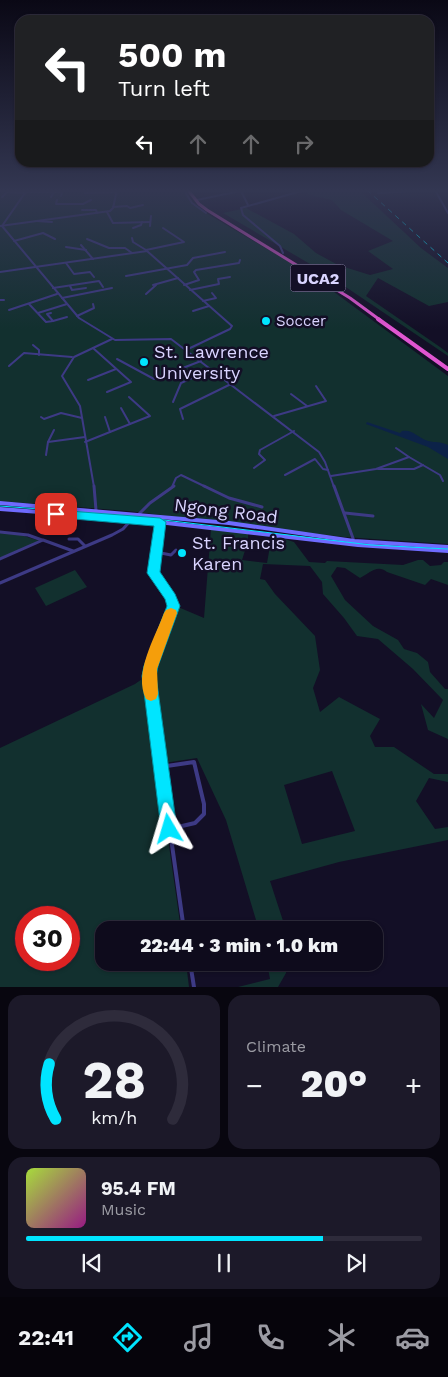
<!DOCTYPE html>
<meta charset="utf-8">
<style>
:root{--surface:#0e0b1c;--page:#1c1929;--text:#f1f3f6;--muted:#9b9ba3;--line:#2e2b3b;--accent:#00e5ff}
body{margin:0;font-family:"Work Sans",sans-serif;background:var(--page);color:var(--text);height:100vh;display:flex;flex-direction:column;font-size:19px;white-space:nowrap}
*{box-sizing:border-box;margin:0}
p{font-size:16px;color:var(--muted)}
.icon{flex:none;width:28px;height:28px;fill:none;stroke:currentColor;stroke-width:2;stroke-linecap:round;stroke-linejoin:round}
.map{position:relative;height:987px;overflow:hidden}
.panel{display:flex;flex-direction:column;gap:8px;padding:8px;background:#08060f;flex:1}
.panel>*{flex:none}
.hud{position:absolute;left:15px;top:15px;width:419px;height:152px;border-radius:15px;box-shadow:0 1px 4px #0004,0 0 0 1px var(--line);background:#202124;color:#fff;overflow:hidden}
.speed{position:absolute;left:15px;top:906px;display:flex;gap:10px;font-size:25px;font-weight:700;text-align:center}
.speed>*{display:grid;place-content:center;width:65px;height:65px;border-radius:50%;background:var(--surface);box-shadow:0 1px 4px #0004,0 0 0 1px var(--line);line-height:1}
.speed .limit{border:8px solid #d22;background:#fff;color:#111}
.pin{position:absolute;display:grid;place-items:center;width:42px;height:42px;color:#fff;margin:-21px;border-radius:10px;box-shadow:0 2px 8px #0006}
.me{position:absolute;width:55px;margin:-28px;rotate:353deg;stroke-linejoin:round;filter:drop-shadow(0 0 4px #0008)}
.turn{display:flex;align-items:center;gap:18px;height:105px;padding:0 20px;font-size:22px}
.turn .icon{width:65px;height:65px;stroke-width:2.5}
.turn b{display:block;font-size:35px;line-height:42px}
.lanes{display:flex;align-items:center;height:48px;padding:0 20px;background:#0003;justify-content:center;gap:25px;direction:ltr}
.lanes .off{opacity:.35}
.big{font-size:38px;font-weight:800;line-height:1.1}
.panel .tile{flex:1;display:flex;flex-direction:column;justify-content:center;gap:8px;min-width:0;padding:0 18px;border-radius:15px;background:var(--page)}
.panel .dial{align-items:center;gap:0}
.dial svg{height:130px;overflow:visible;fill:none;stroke:var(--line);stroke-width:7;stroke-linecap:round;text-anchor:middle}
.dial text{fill:var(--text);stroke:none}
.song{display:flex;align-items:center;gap:15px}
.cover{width:60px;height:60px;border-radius:8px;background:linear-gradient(135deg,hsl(80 70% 55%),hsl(310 70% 35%))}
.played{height:5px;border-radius:2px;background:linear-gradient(90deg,var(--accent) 75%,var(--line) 75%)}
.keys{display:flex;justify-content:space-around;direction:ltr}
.heat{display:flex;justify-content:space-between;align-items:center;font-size:28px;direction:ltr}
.panel .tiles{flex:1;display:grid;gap:8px;grid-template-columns:1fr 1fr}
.tile:last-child{grid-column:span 2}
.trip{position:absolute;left:95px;top:921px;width:288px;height:50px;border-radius:15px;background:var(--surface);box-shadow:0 1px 4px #0004,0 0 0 1px var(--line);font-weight:800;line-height:50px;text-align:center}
.menu{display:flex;height:80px;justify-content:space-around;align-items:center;background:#06040b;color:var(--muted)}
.menu .icon{width:35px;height:35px}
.menu .selected{color:var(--accent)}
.menu b{font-size:22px;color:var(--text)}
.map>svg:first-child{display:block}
.green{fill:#12302f;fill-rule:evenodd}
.water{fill:#0c2248}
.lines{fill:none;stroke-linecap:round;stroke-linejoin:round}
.minor-far2{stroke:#3d3a85;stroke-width:2}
.minor-far1{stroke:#3d3a85;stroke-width:3}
.minor{stroke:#3d3a85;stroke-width:4}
.secondary{stroke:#6f6bff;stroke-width:4}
.trunk-far1{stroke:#e055d1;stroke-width:3}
.trunk{stroke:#e055d1;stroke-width:4}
.tram{stroke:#00e5ff;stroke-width:1}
.rail{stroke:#00e5ff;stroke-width:1;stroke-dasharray:5 4.5;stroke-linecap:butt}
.route{fill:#00e5ff;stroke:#0095a6}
.slow{fill:#f59e0b}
.poi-dot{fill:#00e5ff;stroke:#130f26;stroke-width:2}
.labels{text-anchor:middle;stroke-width:5;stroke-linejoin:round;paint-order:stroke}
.far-poi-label{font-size:15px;fill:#d9d4ff;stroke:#130f26;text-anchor:start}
.shield{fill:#130f26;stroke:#9e99be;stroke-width:1}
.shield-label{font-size:16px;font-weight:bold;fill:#d9d4ff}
.poi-label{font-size:18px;fill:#d9d4ff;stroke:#130f26;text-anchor:start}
.street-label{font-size:18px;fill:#d9d4ff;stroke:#130f26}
</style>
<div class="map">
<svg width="448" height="987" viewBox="0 0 448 987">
<rect width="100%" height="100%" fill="#130f26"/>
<!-- green -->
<g class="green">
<polygon points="184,190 193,203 206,213 311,275 448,376 448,544 344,537 128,511 0,501 0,191"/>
<polygon points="310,190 359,190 421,248 448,268 448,302 429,306 378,278 366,296 440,347 448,353 448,356 322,271 223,213 246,208 294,234 316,253 338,265 370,275 393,269 368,251 393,241 341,210 332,200 310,195 306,192"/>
<path d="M 211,529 L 248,533 L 248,541 L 242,560 L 267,563 L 272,535 L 294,542 L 309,562 L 325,563 L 327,561 L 403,565 L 418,560 L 423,560 L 430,566 L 441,565 L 444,562 L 448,562 L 448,585 L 431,579 L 425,585 L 387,572 C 377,564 370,573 360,578 L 345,568 L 337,567 L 331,576 L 345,600 L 373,626 L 398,640 L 404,649 L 417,653 L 428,662 L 430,672 L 445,689 L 448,689 L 448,739 L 428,730 L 421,704 L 434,718 L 443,700 L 413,669 L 378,639 L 357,636 L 344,618 L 323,594 L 322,582 L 310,566 L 263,564 L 260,579 L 265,580 L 275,594 L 315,636 L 320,670 L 313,688 L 320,712 L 339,697 L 380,719 L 370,736 L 375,747 L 394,747 L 434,774 L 448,774 L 448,782 L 429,778 L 416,801 L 435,829 L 448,827 L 448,840 L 339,862 L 270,881 L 286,930 L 259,930 L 226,820 L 197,758 L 164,763 L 154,669 L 178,607 L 204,618 ZM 332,771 L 355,831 L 302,844 L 284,785 Z"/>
<polygon points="0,533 21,535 40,541 0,558"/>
<polygon points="75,570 87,587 46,606 35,588"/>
<path d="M 145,677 L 181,930 L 104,930 L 104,962 L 186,963 L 189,987 L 0,987 L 0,748 L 135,684 ZM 26,918 L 69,918 L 69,960 L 26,960 Z"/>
<polygon points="267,963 286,963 286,973 278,987 238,987 270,979"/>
</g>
<!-- water -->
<path class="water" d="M 367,422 L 400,433 L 402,431 C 413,429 418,438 428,441 C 436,443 439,441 448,445 L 448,459 L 428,447 L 366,424 Z"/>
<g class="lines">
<!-- minor-far2 -->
<g class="minor-far2">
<polyline points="8,190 7,192 25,193"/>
<polyline points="27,190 2,226 79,318 115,340 171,339 319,452 325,462 334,487"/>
<polyline points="184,190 192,203 206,213"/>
<polyline points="435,190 448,213"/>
<polyline points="241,191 248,205"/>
<polyline points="26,192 62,192"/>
<polyline points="241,192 249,190"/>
<polyline points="85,193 116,192"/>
<polyline points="378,193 430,190"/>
<polyline points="61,196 63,190"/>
<polyline points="2,197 7,192"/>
<polyline points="51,197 55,190"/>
<polyline points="57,200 56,204 83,204 91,200"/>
<polyline points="197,200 240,191"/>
<polyline points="113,207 127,206 130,208 143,205"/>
<polyline points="82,210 96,210 97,213"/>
<polyline points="107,212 113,223 150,222"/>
<polyline points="37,221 52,222"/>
<polyline points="0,226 110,211 113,208 117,190"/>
<polyline points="150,226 151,216"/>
<polyline points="133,228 141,225 142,222"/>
<polyline points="132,238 133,242 146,250"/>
<polyline points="87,239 109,248 125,248 132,253"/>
<polyline points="14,241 43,233 55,239"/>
<polyline points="81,245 93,259"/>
<polyline points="66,247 86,250"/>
<polyline points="146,250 184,242 163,228"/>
<polyline points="283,253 280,246 243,215 241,208 305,190"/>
<polyline points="66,263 74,274 90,272 94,277"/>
<polyline points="0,272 147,251 232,326 230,329 186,350"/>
<polyline points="126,276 187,265 193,258 225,252"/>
<polyline points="153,285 178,278"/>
<polyline points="184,285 199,280 194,272 196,270 239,263 240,260"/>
<polyline points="70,286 72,290 86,288"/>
<polyline points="53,288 99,281 103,287"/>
<polyline points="190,290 219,284 218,279 230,277"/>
<polyline points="146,294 156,285"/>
<polyline points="62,298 112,288"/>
<polyline points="0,300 4,300"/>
<polyline points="203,301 216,298 212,293"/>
<polyline points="29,304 46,322 53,321 47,314 51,313"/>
<polyline points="9,310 57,294"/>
<polyline points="193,311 209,306"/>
<polyline points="38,313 67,304"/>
<polyline points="77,316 94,308 93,304"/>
<polyline points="53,321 67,317"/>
<polyline points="33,345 39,350 39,355"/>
<polyline points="93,348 131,382 107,392"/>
<polyline points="117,359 154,379 201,361"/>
<polyline points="9,366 24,353 72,357"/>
<polyline points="88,380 116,369"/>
<polyline points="291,394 307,406"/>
<polyline points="173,402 181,383 212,369"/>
<polyline points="121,408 130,424"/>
<polyline points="274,416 326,401 316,386"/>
<polyline points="41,417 44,419 61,413 82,418"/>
<polyline points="105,417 110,432"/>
<polyline points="183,419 180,409 231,384"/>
<polyline points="48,442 54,430"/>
<polyline points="85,442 150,416 129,397"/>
<polyline points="46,455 48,442 85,437"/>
<polyline points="409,457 440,475 443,481"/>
<polyline points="254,468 265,460 259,454 260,450 294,431"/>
<polyline points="378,469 414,469 423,465"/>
<polyline points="285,475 315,459 323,469 328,470"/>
<polyline points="331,476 376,469 409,457 396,448"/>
<polyline points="94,487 80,406 62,376 74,357 112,339"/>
<polyline points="172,487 176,478 181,475 206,487"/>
</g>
<!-- minor-far1 -->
<g class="minor-far1">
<polyline points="94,486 96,510"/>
<polyline points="204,486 229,498 262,507"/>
<polyline points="334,486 354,541"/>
<polyline points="345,513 373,516"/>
<polyline points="139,514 150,503 174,486"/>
<polyline points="0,532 28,535 42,540"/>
<polyline points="69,539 78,539 85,546"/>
<polyline points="156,552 171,555 176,550"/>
<polyline points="0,559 43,540 73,551"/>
<polyline points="0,583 112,535 123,529 132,519"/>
<polyline points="152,705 149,680 151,666 174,606 171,597 153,573 160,522"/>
</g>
<!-- minor -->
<g class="minor">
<polyline points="152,703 184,930"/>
<polyline points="160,767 194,762 204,804 204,814 195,823 169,829"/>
<polyline points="190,962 194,987"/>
</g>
<!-- secondary -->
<g class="secondary">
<polyline points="0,503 229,523 354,541 448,547"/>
<polyline points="0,509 132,519 358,545 448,551"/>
</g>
<!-- trunk-far1 -->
<polyline class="trunk-far1" points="188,190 199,204 207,210 350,298 380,320"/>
<!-- trunk -->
<polyline class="trunk" points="378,319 448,369"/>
<!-- tram -->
<polyline class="tram" points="0,506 131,516 371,545 448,549"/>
<!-- rail -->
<polyline class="rail" points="367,190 448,263"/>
</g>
<!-- sky -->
<linearGradient id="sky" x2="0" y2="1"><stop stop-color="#0a0815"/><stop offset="0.58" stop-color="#333752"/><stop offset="1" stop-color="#333752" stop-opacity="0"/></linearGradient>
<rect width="448" height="329" fill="url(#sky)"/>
<!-- route -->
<polygon class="route" points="56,510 160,518 166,522 160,572 175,594 180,606 158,666 156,676 177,829 175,835 169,838 163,835 161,829 142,676 144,666 167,606 165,599 147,573 154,526 51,517 50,514"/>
<!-- slow -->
<path class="slow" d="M 171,608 L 176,610 L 177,613 L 157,669 L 158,694 L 156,699 L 151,701 L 146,699 C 133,673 155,638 164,613 L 166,610 Z"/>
<!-- markers -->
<g class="poi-dot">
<circle cx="266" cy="321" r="5"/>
<circle cx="144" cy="362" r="5"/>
<circle cx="182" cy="553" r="5"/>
</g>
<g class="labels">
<!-- far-poi labels -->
<g class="far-poi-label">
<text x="276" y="326">Soccer</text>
</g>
<!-- shield labels -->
<rect class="shield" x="290.5" y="264.5" width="55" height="27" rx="4"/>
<g class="shield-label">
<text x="318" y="284">UCA2</text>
</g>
<!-- poi labels -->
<g class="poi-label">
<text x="154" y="358">St. Lawrence<tspan x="154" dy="21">University</tspan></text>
<text x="192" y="549">St. Francis<tspan x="192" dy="21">Karen</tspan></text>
</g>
<!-- street labels -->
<g class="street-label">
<text transform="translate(226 511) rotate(7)" y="6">Ngong Road</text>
</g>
</g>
</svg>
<div class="speed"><div class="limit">30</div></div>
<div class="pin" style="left:56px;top:514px;background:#d93025"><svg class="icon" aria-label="arrive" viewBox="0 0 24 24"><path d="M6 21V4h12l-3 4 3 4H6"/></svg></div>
<svg class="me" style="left:169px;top:829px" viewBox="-20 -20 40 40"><path d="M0-17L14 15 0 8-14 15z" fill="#00e5ff" stroke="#fff" stroke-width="4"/></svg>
<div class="trip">22:44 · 3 min · 1.0 km</div>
<div class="hud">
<div class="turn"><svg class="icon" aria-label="left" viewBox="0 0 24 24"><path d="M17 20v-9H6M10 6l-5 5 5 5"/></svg><div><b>500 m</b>Turn left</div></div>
<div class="lanes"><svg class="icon" aria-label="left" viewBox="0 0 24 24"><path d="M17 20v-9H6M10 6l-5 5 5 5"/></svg><svg class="icon off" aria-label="ahead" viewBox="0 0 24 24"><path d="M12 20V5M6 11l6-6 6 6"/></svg><svg class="icon off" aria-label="ahead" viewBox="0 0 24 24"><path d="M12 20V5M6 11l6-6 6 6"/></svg><svg class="icon off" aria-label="right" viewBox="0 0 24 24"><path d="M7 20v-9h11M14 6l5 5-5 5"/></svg></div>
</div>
</div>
<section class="panel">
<div class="tiles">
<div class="tile dial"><svg viewBox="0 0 100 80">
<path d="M14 69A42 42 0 1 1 86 69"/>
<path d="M14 69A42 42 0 0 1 10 35" stroke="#00e5ff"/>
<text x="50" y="56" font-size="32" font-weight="700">28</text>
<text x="50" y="72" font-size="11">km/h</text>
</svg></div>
<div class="tile"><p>Climate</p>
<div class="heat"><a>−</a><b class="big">20°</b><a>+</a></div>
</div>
<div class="tile">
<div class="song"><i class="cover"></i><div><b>95.4 FM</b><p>Music</p></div></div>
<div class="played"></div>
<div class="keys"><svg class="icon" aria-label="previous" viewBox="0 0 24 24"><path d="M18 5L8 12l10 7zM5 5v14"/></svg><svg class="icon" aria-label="pause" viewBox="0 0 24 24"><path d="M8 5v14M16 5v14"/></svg><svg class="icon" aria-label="next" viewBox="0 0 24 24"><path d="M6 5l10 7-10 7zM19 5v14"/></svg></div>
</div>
</div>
</section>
<nav class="menu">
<b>22:41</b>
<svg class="icon selected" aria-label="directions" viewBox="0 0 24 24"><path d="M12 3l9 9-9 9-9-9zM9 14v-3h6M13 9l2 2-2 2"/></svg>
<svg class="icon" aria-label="music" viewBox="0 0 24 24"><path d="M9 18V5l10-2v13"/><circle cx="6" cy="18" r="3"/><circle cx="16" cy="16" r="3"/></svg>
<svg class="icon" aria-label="phone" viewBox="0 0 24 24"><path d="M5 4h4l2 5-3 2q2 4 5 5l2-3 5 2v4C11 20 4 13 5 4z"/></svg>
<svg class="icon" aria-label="climate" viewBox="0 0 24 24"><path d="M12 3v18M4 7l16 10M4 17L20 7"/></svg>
<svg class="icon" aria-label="car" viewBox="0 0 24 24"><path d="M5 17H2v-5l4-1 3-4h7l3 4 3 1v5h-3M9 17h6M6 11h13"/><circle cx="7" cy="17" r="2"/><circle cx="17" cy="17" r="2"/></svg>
</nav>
